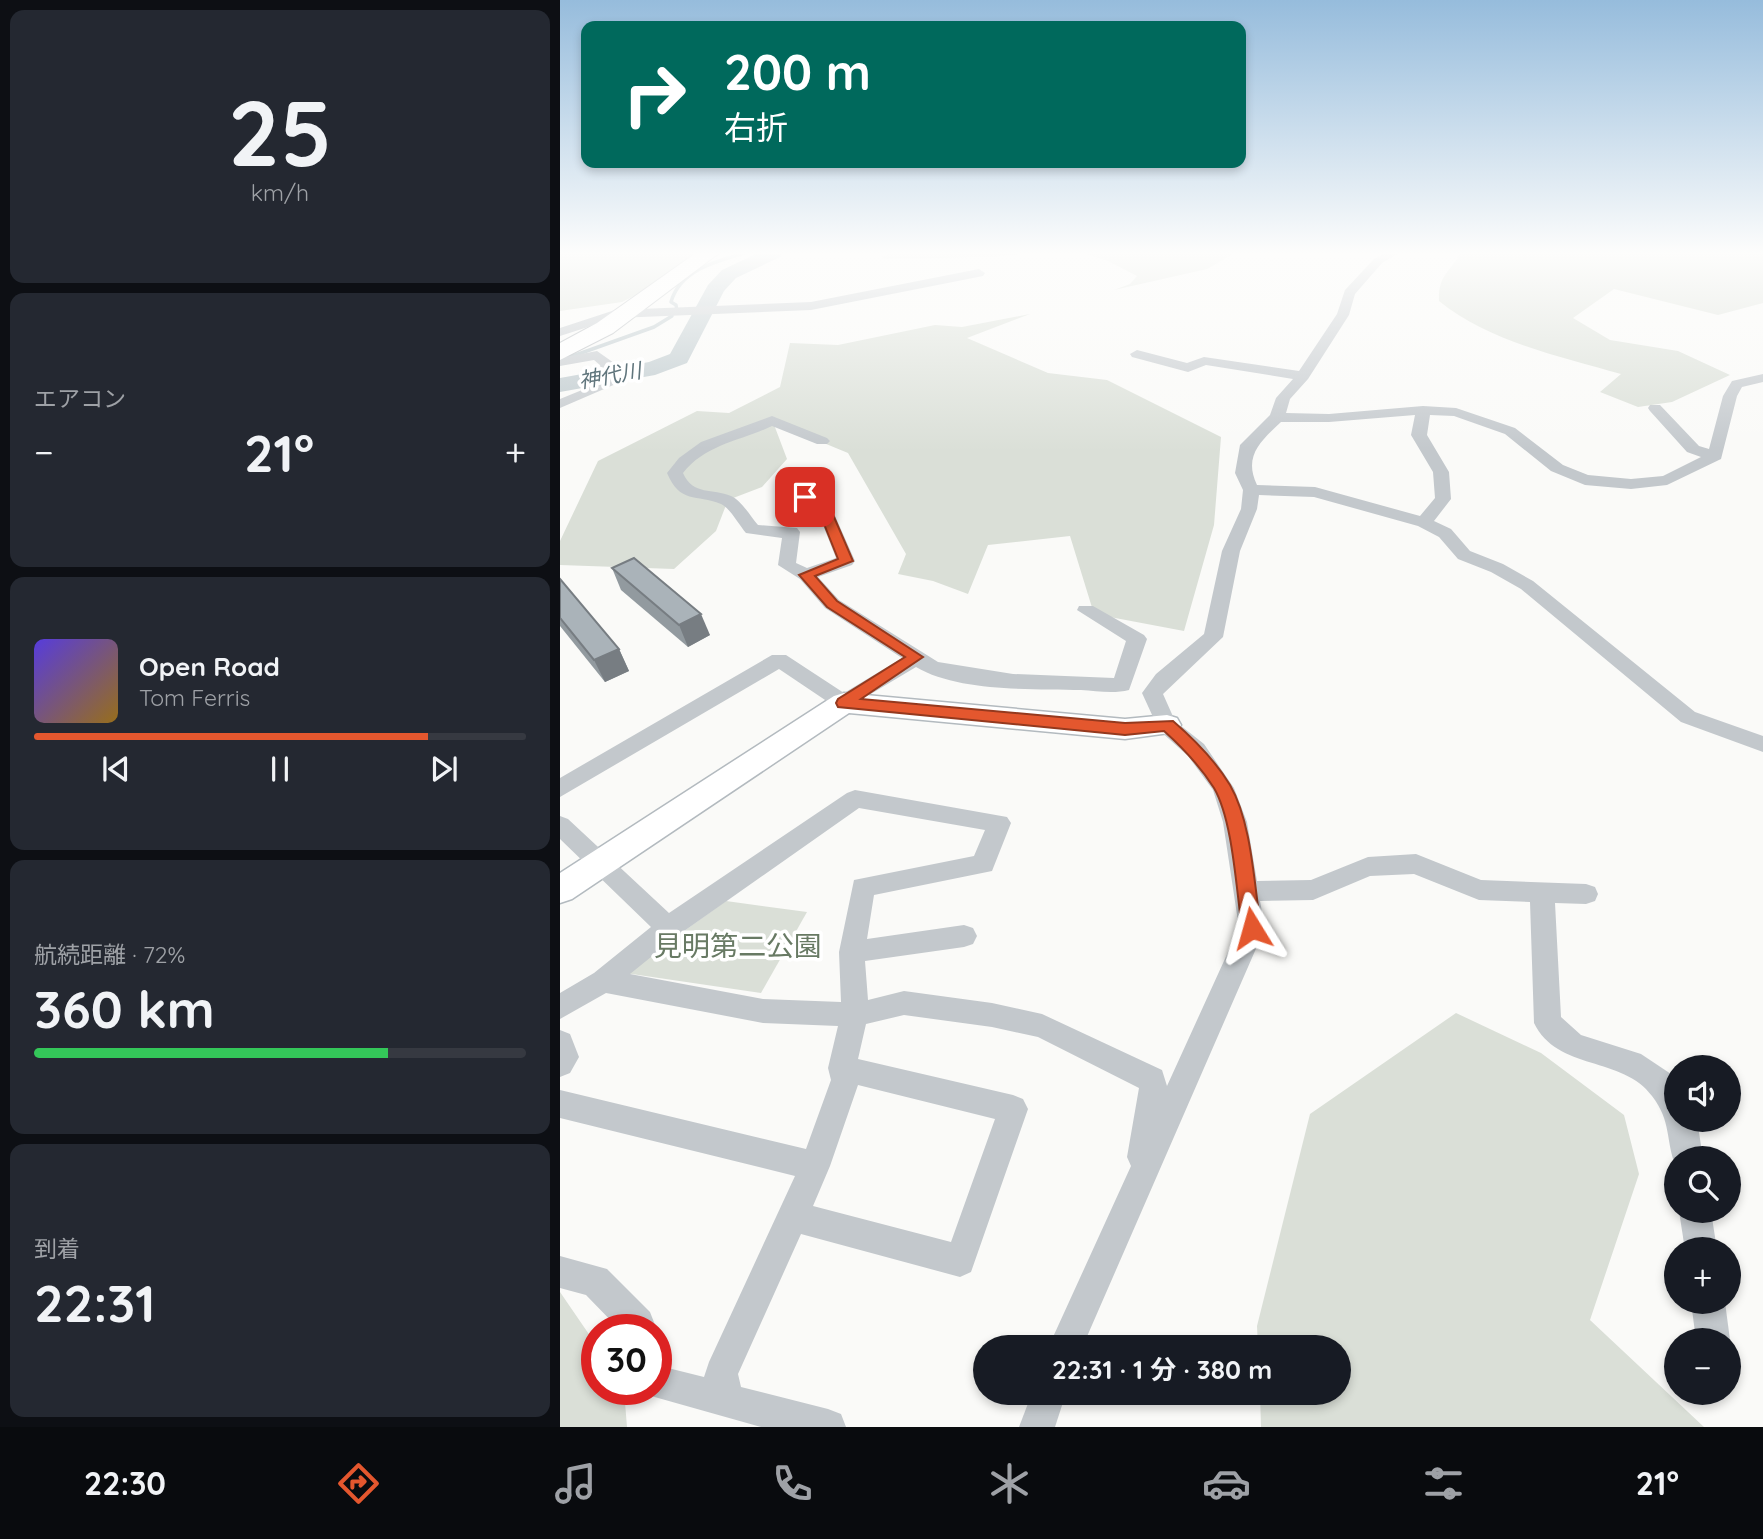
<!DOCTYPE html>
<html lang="ja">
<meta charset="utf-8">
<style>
:root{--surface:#171b24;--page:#242831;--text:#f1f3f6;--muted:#9ea1a6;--line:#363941;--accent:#e4572e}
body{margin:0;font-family:Quicksand,"Noto Sans JP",sans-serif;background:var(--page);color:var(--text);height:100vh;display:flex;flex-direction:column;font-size:26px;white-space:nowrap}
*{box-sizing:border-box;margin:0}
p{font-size:23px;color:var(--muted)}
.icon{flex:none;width:38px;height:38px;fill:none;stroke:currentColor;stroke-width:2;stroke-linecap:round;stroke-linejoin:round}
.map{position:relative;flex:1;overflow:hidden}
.sheet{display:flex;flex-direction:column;gap:10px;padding:10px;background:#0d0f14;width:560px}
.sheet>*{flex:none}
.guide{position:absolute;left:21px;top:21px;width:665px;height:147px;border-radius:14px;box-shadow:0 4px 10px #0003;background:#00695c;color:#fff;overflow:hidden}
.controls{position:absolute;left:1104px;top:1055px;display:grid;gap:14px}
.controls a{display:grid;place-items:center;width:77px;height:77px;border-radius:50%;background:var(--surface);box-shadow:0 4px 10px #0003;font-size:35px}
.speed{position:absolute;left:21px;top:1314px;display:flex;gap:14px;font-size:35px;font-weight:700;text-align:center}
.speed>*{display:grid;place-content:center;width:91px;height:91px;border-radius:50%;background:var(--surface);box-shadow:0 4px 10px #0003;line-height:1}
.speed .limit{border:10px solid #d22;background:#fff;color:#111}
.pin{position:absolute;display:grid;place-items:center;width:60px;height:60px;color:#fff;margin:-30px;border-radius:14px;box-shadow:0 4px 10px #0006}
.me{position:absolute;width:77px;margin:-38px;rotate:352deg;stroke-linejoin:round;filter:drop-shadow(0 0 5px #0008)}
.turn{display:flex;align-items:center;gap:24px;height:147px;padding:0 28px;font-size:32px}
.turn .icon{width:91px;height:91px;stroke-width:2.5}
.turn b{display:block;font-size:49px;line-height:60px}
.big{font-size:52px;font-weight:700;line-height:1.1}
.sheet .card{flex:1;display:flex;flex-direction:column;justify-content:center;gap:10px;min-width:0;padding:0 24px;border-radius:14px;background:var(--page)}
.sheet .dial{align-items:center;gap:0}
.dial b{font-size:91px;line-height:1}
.song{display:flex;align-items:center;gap:21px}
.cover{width:84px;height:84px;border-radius:10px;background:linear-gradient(135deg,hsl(250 70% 55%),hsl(40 70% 35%))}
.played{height:7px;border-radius:4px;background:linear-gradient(90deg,var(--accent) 80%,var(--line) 80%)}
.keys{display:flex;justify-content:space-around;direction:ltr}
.heat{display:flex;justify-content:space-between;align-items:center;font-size:38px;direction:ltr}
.charge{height:10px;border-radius:5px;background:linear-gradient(90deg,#34c759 72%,var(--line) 0)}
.trip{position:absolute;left:413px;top:1335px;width:378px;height:70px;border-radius:35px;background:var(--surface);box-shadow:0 4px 10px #0003;font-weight:700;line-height:70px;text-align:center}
.menu{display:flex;height:112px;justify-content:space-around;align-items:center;background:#090b0e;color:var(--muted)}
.menu .icon{width:49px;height:49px}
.menu .current{color:var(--accent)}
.menu b{font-size:32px;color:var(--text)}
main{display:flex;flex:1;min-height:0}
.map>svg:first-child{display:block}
.green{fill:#dadfd7}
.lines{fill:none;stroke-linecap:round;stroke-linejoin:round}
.stream{stroke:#bbc7cb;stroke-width:3.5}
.river{fill:#bbc7cb;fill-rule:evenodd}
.secondary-casing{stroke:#b3babf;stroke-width:3}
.highway-casing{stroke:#b4b9bd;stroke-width:2}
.street{fill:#c3c8cc;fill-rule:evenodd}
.secondary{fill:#fff;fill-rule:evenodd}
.highway{fill:#fff;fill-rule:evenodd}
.wall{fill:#929a9f}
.shaded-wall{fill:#777d82}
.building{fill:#aab3b9;stroke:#777d82;stroke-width:2}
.route{fill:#e4572e;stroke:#94391e;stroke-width:2}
.labels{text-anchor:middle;stroke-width:7;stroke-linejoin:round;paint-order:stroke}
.far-water-label{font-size:21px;font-style:italic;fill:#60757c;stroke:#fff}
.near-park-label{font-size:28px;fill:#687a64;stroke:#fff}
</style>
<main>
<section class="sheet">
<div class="card dial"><b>25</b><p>km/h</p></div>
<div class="card"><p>エアコン</p>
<div class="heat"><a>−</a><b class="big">21°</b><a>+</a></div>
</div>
<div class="card">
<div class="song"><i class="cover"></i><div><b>Open Road</b><p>Tom Ferris</p></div></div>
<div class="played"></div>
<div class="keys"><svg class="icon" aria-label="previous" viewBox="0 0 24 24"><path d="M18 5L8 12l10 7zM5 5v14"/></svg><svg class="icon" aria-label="pause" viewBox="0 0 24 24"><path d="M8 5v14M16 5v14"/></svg><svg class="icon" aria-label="next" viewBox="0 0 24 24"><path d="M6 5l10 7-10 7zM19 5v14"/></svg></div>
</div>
<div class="card"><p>航続距離 · 72%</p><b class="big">360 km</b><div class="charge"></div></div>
<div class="card"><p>到着</p><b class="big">22:31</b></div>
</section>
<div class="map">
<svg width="1203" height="1427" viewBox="0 0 1203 1427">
<rect width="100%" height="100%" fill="#fafaf8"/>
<!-- green -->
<g class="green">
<polygon points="0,253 138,253 76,295 62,302 0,311"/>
<polygon points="328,253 473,253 430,257 325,259 321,257 330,254"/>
<polygon points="523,253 675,253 647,269 554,290 570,284 577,276 548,261"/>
<path d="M 900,253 L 1203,253 L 1203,303 L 1158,315 L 1054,289 L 1013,318 L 1050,340 L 1118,351 L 1170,375 L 1112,402 L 1078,407 L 1040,392 L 1061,374 C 999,356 930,342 879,301 C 878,274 891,272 900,253 Z"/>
<polygon points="470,314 407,338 488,373 547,380 661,437 654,525 624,631 534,614 510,536 428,545 408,594 373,581 338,574 346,554 288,453 213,422 227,459 202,487 168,500 156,531 114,569 0,565 0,541 38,461 137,411 169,413 220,387 230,343 278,345 375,325 402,327"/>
<polygon points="166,901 247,912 201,993 65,973"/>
<polygon points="896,1013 981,1053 1064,1115 1079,1174 1030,1320 1144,1427 701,1427 700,1393 779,1393 779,1348 698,1347 697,1326 750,1114"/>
<polygon points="0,1292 37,1346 37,1390 64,1390 67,1427 0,1427"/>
</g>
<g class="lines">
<!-- stream -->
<g class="stream">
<path d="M 117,311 L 116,305 L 111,302 C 120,270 156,261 185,253"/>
<polyline points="10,357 94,327 112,316"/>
</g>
<!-- river -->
<polygon class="river" points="198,253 223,253 220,257 176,278 164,291 127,363 95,375 0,392 0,378 89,362 110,354 148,285 162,270"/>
<!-- secondary casing -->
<g class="secondary-casing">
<polygon id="secondary" points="284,693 565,719 607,715 617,718 621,725 617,732 565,739 289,713 12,899 0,903 0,873 274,696"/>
</g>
<!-- highway casing -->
<g class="highway-casing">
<polygon id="highway" points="136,253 159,253 53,333 0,360 0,343 37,323"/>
</g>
<!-- street -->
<g class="street">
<path d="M 825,253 L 839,253 L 822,263 L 795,294 L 789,315 L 748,379 L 730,399 L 726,413 L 769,414 L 863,406 L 896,408 L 955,428 L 1003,465 L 1028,475 L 1071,479 L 1103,476 L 1141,457 L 1127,452 L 1090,411 L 1088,408 L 1090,405 L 1100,405 L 1139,446 L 1149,449 L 1163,396 L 1172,381 L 1203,374 L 1203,382 L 1182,387 L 1177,396 L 1161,459 L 1107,485 L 1071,489 L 1025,485 L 991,471 L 945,434 L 894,416 L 870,415 L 867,435 L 889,472 L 891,499 L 874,521 L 891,529 L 910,551 L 943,564 L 973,581 L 1135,712 L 1203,736 L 1203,752 L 1121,722 L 961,589 L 931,572 L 898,559 L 879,537 L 858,526 L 754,497 L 699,495 L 697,509 L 680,551 L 663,637 L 603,694 L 615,721 L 644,744 L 674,788 L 687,822 L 697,881 L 751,880 L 808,857 L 856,854 L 921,880 L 1026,884 L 1035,887 L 1038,894 L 1035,901 L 1026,904 L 995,903 L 1001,1017 L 1021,1035 L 1081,1054 L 1111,1074 L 1116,1084 L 1116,1120 L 1137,1120 L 1143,1158 L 1116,1158 L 1116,1167 C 1105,1140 1112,1122 1092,1096 C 1063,1056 997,1071 974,1023 L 970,902 L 919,900 L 854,874 L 810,876 L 753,900 L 700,901 L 705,928 L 522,1348 L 488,1348 L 571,1166 L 567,1157 L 579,1088 L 478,1037 L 432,1027 L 344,1015 L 306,1024 L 298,1059 L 453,1095 L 463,1099 L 468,1109 L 411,1272 L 400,1277 L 241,1234 L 178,1374 L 181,1387 L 268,1409 L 281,1414 L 286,1427 L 201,1427 L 84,1394 L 82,1390 L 96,1390 L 96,1365 L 144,1377 L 149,1362 L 235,1176 L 0,1118 L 0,1090 L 246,1149 L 271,1080 L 268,1068 L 278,1026 L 203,1023 L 46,993 L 0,1019 L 0,993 L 34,973 L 91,927 L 0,839 L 0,816 L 8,819 L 109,913 L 287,793 L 295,790 L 447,817 L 451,823 L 432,871 L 314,895 L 307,939 L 404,925 L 413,928 L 417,936 L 413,944 L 404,947 L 305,961 L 308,1000 L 344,991 L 432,1003 L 482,1014 L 602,1070 L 607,1086 L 679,928 L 663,822 L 653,790 L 628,756 L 599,730 L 582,693 L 596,674 L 644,634 L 662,551 L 681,509 L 683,490 L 675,473 L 680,445 L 710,415 L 716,398 L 733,379 L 646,365 L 628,372 L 572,357 L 570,354 L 577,350 L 627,363 L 644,357 L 739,371 L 777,314 L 785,290 L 814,259 ZM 855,415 L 851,435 L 873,472 L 875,498 L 860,516 L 755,487 L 697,485 C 683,456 701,441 721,422 L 769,422 ZM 299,808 L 425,830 L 414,856 L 294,880 L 279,952 L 281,1002 L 203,999 L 70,974 L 117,936 ZM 298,1085 L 435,1119 L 391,1242 L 253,1206 L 270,1166 Z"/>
<polygon points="419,269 425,273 423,276 251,310 56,318 0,336 0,328 55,310 251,302"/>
<polygon points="37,351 54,363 58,383 0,408 0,399 44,381 40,365 34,360 0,366 0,358"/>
<path d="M 212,416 L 267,438 L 270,441 L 267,444 L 257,444 L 212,426 C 181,441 146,444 123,473 C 133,496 153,488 171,496 C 181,500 191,517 198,525 L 237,528 L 240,532 L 236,563 L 247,568 L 276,558 L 259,515 L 216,482 L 224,477 L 230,479 L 272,509 L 295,561 L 292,565 L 258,577 L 279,600 L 378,662 L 453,674 L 554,678 L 566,641 L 517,610 L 519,606 L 533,606 L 584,635 L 587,639 L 569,690 C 554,694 536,691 521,690 C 473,689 398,692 356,667 L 284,710 L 277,708 L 219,669 L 0,797 L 0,778 L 212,655 L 226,655 L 284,693 L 342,658 L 265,608 L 240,579 L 218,565 L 222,538 L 186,533 C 179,525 170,508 161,504 C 136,494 120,504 107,473 L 119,458 L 141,442 Z"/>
<polygon points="0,1030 10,1034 19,1057 10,1073 0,1077"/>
<polygon points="1119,1211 1151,1211 1157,1250 1125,1250"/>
<polygon points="0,1256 47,1269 90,1312 97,1330 96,1331 60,1330 26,1295 0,1288"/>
<polygon points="1131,1302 1165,1302 1170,1340 1169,1342 1136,1340"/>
<polygon points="472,1393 506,1393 495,1427 459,1427"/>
</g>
<!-- secondary -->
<use href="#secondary" class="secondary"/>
<!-- highway -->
<use href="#highway" class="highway"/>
</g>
<!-- wall -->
<g class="wall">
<polygon points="52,568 150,635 128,647 61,590"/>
<polygon points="0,579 59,649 69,671 45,682 0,626"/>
</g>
<!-- shaded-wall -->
<g class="shaded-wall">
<polygon points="141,614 150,635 128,647 119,625"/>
<polygon points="59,649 69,671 45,682 34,660"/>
</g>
<!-- building -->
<g class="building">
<polygon points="74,558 141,614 119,625 52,568"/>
<polygon points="0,579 59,649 34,660 0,618"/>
</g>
<!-- sky -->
<linearGradient id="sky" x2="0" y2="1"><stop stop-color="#96bcdc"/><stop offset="0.56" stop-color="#fdfdfc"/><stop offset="1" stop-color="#fdfdfc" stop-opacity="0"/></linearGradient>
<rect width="1203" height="452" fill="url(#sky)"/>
<!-- route -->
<path class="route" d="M 245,494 L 271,510 L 293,561 L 255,576 L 277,601 L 363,657 L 301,699 L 565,723 L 613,721 C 635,740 655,760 670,785 C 692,823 694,885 701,928 L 698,933 L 692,936 L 685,933 L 682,928 C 676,889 673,821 654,788 C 640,766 623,748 604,731 L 565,735 L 278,707 L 276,703 L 278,699 L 345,657 L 267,607 L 239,575 L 278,559 L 260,514 L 239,497 Z"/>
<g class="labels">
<!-- far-water labels -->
<g class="far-water-label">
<text transform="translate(50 376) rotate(-10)" y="7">神代川</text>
</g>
<!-- near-park labels -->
<g class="near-park-label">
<text x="178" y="956">見明第二公園</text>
</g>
</g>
</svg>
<div class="controls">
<a><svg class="icon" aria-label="sound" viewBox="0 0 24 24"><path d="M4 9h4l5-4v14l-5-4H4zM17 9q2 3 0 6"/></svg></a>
<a><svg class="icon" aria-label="search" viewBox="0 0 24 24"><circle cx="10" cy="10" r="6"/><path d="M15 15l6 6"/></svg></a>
<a>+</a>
<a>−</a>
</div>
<div class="speed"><div class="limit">30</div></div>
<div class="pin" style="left:245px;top:497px;background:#d93025"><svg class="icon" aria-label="arrive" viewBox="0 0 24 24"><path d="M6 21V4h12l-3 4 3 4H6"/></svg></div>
<svg class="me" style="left:692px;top:928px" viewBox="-20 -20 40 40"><path d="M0-17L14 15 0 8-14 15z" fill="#e4572e" stroke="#fff" stroke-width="4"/></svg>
<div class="trip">22:31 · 1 分 · 380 m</div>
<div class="guide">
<div class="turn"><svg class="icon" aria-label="right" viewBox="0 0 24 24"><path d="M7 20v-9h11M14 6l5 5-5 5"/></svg><div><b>200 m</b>右折</div></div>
</div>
</div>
</main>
<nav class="menu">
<b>22:30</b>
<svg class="icon current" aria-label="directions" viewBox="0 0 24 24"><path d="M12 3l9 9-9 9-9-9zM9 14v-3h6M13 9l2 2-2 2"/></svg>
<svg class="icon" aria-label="music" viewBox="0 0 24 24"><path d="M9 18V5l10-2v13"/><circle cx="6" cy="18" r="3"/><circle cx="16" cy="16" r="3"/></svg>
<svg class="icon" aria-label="phone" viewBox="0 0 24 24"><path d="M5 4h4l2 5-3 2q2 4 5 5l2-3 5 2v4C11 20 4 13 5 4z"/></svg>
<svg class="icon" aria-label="climate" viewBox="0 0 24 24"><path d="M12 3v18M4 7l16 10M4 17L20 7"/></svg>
<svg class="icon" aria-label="car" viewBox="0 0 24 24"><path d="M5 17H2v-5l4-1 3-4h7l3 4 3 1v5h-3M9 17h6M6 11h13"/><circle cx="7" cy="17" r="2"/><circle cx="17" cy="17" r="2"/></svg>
<svg class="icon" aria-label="filters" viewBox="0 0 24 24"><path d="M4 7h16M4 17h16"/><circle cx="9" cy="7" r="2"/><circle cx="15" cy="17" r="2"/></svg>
<b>21°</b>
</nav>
